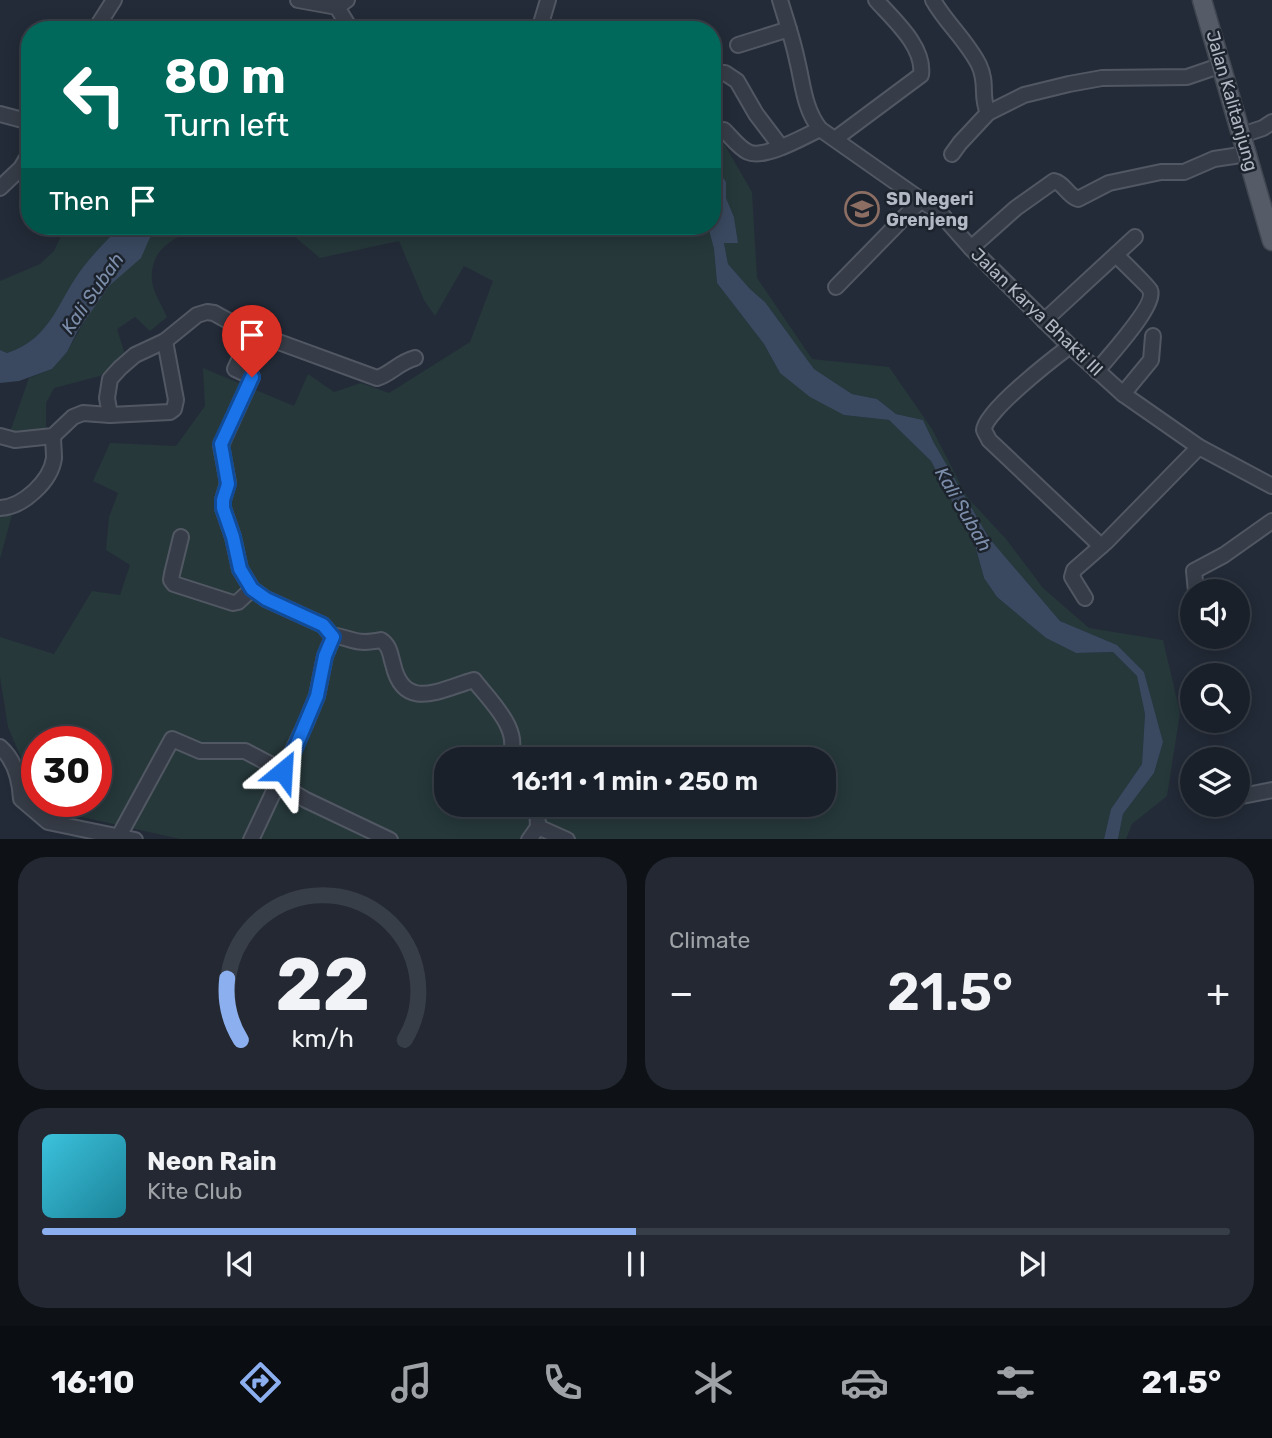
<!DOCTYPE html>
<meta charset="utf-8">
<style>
:root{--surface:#1a202a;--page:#232832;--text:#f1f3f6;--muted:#9fa3a8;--line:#383e47;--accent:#8cafef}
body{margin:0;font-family:Rubik,sans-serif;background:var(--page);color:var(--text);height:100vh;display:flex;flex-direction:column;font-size:26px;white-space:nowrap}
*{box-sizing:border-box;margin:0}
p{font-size:23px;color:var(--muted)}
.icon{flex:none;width:38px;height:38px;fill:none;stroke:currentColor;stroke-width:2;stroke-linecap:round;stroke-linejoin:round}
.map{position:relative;height:839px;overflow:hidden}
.drawer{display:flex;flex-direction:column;gap:18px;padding:18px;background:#0e1217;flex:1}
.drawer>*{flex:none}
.guide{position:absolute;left:21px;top:21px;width:700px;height:214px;border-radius:28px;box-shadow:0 4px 18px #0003,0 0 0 2px var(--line);background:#00695c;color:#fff;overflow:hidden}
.tools{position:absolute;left:1180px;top:579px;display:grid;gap:14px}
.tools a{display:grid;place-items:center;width:70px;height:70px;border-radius:50%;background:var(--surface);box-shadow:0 4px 18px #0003,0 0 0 2px var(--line);font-size:35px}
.speed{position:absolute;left:21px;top:726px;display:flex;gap:14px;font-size:35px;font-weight:700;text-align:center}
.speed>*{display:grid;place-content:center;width:91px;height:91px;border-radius:50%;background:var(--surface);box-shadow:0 4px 18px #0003,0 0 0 2px var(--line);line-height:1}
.speed .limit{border:10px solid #d22;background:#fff;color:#111}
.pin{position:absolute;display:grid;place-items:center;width:60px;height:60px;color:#fff;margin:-72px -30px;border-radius:50% 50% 50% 0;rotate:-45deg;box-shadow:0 0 7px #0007}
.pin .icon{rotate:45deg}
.me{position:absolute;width:77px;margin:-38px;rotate:27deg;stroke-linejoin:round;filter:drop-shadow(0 0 5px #0008)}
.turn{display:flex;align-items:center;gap:24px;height:147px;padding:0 28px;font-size:32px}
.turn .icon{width:91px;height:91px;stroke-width:2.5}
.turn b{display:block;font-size:49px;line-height:60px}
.then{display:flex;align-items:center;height:66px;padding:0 28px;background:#0003;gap:14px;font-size:26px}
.big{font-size:52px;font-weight:600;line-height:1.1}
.drawer .tile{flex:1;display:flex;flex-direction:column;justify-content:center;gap:10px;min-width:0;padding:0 24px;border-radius:28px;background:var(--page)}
.drawer .dial{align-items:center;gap:0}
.dial svg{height:182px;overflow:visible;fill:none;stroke:var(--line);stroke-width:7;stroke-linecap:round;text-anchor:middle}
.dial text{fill:var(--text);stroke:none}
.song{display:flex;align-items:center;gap:21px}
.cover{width:84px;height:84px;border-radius:10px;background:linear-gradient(135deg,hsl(190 70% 55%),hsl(190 70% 35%))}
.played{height:7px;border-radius:4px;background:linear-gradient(90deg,var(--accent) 50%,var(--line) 50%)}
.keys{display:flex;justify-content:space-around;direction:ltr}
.heat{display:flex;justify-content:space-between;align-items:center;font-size:38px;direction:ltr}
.drawer .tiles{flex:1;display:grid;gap:18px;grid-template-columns:1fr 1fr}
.tile:last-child{grid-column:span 2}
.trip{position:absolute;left:434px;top:747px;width:402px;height:70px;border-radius:28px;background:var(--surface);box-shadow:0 4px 18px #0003,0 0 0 2px var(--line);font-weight:600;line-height:70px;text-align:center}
.tab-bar{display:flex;height:112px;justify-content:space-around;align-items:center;background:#0a0d11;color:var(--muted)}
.tab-bar .icon{width:49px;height:49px}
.tab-bar .current{color:var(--accent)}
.tab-bar b{font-size:32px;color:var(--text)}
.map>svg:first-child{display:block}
.green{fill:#26383a;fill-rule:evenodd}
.water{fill:#3a4960}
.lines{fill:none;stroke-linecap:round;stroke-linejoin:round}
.minor-casing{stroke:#525863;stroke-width:18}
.major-casing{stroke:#404751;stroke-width:21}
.minor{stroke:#373d48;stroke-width:14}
.major{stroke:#555c68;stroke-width:18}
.route-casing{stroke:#114b97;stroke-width:18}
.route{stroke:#1a73e8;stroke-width:12}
.labels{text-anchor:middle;stroke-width:5;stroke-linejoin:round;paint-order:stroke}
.street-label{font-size:18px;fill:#b2b8c4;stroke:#1c232d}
.poi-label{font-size:18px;font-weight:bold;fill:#b2b8c4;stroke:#1c232d;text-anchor:start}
.water-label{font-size:19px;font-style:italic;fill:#7c8eaa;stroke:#1c232d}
</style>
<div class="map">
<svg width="1272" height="840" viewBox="0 0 1272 840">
<rect width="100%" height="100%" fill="#232b38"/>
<!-- green -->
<g class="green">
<polygon points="712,123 752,192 757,278 812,359 889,367 932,429 967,497 1006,539 1043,588 1089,628 1163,640 1180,713 1167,796 1132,824 1126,839 1118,839 1123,814 1154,773 1163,742 1144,672 1117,645 1060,621 989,538 934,443 923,420 896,414 877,399 852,394 814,369 765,302 750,289 728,264 724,242 738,243 734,217 726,198 726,182 712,162"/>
<path d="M 66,226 L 121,226 C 108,239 95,252 84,266 C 58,300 52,339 7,353 L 0,350 L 0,281 L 40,264 L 54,251 Z"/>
<path d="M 155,226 L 206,226 C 179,235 149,246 152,281 C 153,292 162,306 167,317 L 150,331 L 135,317 L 117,329 L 125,354 L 100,376 L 54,388 L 46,403 L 46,429 L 10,432 L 29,378 L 52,369 L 67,352 L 88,315 L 109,286 L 122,274 Z"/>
<path d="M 282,226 L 708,226 L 714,249 L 717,283 L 764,344 L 780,373 L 844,415 L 889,420 L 931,461 L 975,545 L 984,578 L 997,597 L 1046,638 L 1076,653 L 1113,652 L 1137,676 L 1145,714 L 1142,764 L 1111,809 L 1104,839 L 180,839 L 42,808 L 39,802 L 96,802 L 96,742 L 37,742 L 37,795 L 8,727 L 0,677 L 0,637 L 54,654 L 92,591 L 120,595 L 130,565 L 106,550 L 109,517 L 118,493 L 93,481 L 110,443 L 176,446 L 205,406 L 203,368 L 294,406 L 308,374 L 334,392 L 361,383 L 389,393 L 470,342 L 493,281 L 464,266 L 435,316 L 424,300 L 399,241 L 320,258 ZM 446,760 L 824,760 L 824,805 L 446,805 Z"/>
<polygon points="0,512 12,515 0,559"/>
</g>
<!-- water -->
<g class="water">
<polygon points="712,162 726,182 726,198 734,217 738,243 724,243 728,264 750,289 765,302 814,369 852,394 877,399 896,414 923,420 934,443 989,538 1060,621 1117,645 1144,672 1163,742 1154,773 1123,814 1118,839 1104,839 1111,809 1142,764 1145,714 1137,676 1113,652 1076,653 1046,638 997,597 984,578 975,545 931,461 889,420 844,415 810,397 780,373 764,344 717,283 714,249 708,226 712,226"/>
<path d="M 121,226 L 155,226 L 141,258 L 109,286 L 77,332 L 67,352 L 52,369 L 19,381 L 0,383 L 0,350 L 7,353 C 52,339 58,299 84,266 C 95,252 108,239 121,226 Z"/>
</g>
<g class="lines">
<!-- minor casing -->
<g class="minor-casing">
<g id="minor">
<polyline points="298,0 337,7 347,0"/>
<path d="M 780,0 C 786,20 793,40 797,60 C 803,84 804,109 820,129 L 941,214 L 971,248 L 1070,346 L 1123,394 L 1199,447 L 1272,486"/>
<path d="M 933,0 C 946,23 967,41 979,65 C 988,84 980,95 988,113"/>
<polyline points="337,7 351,30"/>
<polyline points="95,30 114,0"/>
<polyline points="539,30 548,0"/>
<polyline points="738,45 789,29"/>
<polyline points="712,75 725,73 737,81 756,114 781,147"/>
<polyline points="0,114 30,122"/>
<path d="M 724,130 C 731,137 739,148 748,152 C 764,160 805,136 820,129"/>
<polyline points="1242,135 1263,128 1272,122"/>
<path d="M 835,139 L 921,75 C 925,47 894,20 876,0"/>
<polyline points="952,154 960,143 988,113 1024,95 1069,84 1102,78 1187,77 1222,65"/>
<polyline points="0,188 21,168 30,153"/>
<path d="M 971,248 L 1016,208 L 1054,181 C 1064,183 1068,196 1078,199 L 1109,183 L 1161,172 L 1184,172 L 1214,159 L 1247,154"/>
<polyline points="836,287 922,199"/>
<polyline points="1044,321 1135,237"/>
<path d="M 1070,346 C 1054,358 984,412 984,430 C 985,433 988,437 989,440 L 1101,546"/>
<path d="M 1097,371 C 1107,358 1157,305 1150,290 C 1149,287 1120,259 1116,255"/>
<polyline points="1123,394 1151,360 1153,336"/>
<path d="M 110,415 L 107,398 L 110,379 L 120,368 L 135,355 L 165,341 L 197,315 L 207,312 L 214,313 L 243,329 L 377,378 C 391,374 399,362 415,358"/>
<polyline points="0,436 15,440 53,436 73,417 83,413 110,415 170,412 174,409 176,400 165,341"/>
<path d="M 0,508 C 23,507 51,481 54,458 C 54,451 53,443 53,436"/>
<polyline points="181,537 172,574 171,580 174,584 233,603 238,602 252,589"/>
<polyline points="1196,592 1194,571 1224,555 1272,521"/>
<polyline points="1085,598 1072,577 1074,570 1106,542 1199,447"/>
<path d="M 332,635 C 355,639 355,645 381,640 C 390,646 390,654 393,664 C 404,713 441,689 474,680 C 489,700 526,733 507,760"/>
<path d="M 0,747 C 15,760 20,780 21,799 L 48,822 L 135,840"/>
<polyline points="277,783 306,800 390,840"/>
<polyline points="1237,797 1272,790"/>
<polyline points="538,827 567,840"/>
<polyline points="119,836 172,739 200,751 245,751 283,771"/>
<polyline points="251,840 305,725 317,696 325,656 333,637 323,625 266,599 252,589 240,569 233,537 223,508 223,500 228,483 221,445 252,377 235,369 252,332"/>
<polyline points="529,840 538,827 537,805"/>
</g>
</g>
<!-- major casing -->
<g class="major-casing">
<polyline id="major" points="1202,0 1272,241"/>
</g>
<!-- minor -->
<use href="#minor" class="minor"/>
<!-- major -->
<use href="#major" class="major"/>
</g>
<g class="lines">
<!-- route casing -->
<g class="route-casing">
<polyline id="route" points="252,377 221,444 228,484 223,500 223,508 233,537 240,569 252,589 266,599 323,625 333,637 325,656 317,696 296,746 283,771"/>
</g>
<!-- route -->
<use href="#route" class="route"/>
</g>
<!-- icons -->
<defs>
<g id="school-ring" transform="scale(1.75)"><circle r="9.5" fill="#1c232d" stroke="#8d6e63" stroke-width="1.5"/><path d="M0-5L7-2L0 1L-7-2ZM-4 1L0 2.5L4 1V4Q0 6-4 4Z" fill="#8d6e63"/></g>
</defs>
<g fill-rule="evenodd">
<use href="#school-ring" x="862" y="209"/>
</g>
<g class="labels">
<!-- street labels -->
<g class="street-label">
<text transform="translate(1232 101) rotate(74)" y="6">Jalan Kalitanjung</text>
<text transform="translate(1037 312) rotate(44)" y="6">Jalan Karya Bhakti III</text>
</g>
<!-- poi labels -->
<g class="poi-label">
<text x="886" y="205">SD Negeri<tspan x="886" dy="21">Grenjeng</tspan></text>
</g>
<!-- water labels -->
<g class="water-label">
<text transform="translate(92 293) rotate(-55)" y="7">Kali Subah</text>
<text transform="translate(964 509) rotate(60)" y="7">Kali Subah</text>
</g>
</g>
</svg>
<div class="tools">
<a><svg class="icon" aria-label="sound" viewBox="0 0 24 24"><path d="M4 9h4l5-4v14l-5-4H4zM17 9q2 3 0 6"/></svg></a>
<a><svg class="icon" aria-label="search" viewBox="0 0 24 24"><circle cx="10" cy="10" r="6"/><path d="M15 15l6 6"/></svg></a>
<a><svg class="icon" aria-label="layers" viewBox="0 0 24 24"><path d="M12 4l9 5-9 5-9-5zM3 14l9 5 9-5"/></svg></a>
</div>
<div class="speed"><div class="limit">30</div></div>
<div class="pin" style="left:252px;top:377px;background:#d93025"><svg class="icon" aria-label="arrive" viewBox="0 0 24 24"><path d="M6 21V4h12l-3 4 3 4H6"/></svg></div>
<svg class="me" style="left:283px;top:771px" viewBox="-20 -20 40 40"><path d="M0-17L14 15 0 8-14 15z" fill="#1a73e8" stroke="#fff" stroke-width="4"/></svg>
<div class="trip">16:11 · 1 min · 250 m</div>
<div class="guide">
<div class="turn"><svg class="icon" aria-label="left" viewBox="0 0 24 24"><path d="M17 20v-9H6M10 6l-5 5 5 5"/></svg><div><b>80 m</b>Turn left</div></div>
<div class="then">Then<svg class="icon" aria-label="arrive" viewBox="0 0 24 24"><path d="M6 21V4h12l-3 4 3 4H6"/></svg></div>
</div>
</div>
<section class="drawer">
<div class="tiles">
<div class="tile dial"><svg viewBox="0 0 100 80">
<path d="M14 69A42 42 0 1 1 86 69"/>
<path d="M14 69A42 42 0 0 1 8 42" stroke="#8cafef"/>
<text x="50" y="56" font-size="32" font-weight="700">22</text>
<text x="50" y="72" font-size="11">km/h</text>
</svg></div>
<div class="tile"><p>Climate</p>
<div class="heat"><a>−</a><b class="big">21.5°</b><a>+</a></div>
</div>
<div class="tile">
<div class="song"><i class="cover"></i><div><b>Neon Rain</b><p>Kite Club</p></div></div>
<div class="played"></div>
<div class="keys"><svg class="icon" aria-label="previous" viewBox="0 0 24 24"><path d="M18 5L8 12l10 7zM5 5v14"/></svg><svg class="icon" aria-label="pause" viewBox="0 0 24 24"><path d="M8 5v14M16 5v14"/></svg><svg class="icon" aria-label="next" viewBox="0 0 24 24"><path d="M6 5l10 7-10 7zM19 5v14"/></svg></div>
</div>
</div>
</section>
<nav class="tab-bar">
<b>16:10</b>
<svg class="icon current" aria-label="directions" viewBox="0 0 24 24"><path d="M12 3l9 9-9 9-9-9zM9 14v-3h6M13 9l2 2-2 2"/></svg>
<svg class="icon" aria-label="music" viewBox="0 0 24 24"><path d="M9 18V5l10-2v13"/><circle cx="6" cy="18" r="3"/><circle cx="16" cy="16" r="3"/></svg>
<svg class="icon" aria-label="phone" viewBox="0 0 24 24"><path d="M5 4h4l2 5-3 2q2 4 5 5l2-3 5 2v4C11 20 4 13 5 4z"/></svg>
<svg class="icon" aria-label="climate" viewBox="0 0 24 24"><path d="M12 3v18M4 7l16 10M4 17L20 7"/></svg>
<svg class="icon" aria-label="car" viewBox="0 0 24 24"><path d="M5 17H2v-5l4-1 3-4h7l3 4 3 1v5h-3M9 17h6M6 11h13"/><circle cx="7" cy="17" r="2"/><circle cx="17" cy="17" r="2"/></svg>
<svg class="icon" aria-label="filters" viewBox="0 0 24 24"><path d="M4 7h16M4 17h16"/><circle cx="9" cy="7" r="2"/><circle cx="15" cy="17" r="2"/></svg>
<b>21.5°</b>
</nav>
